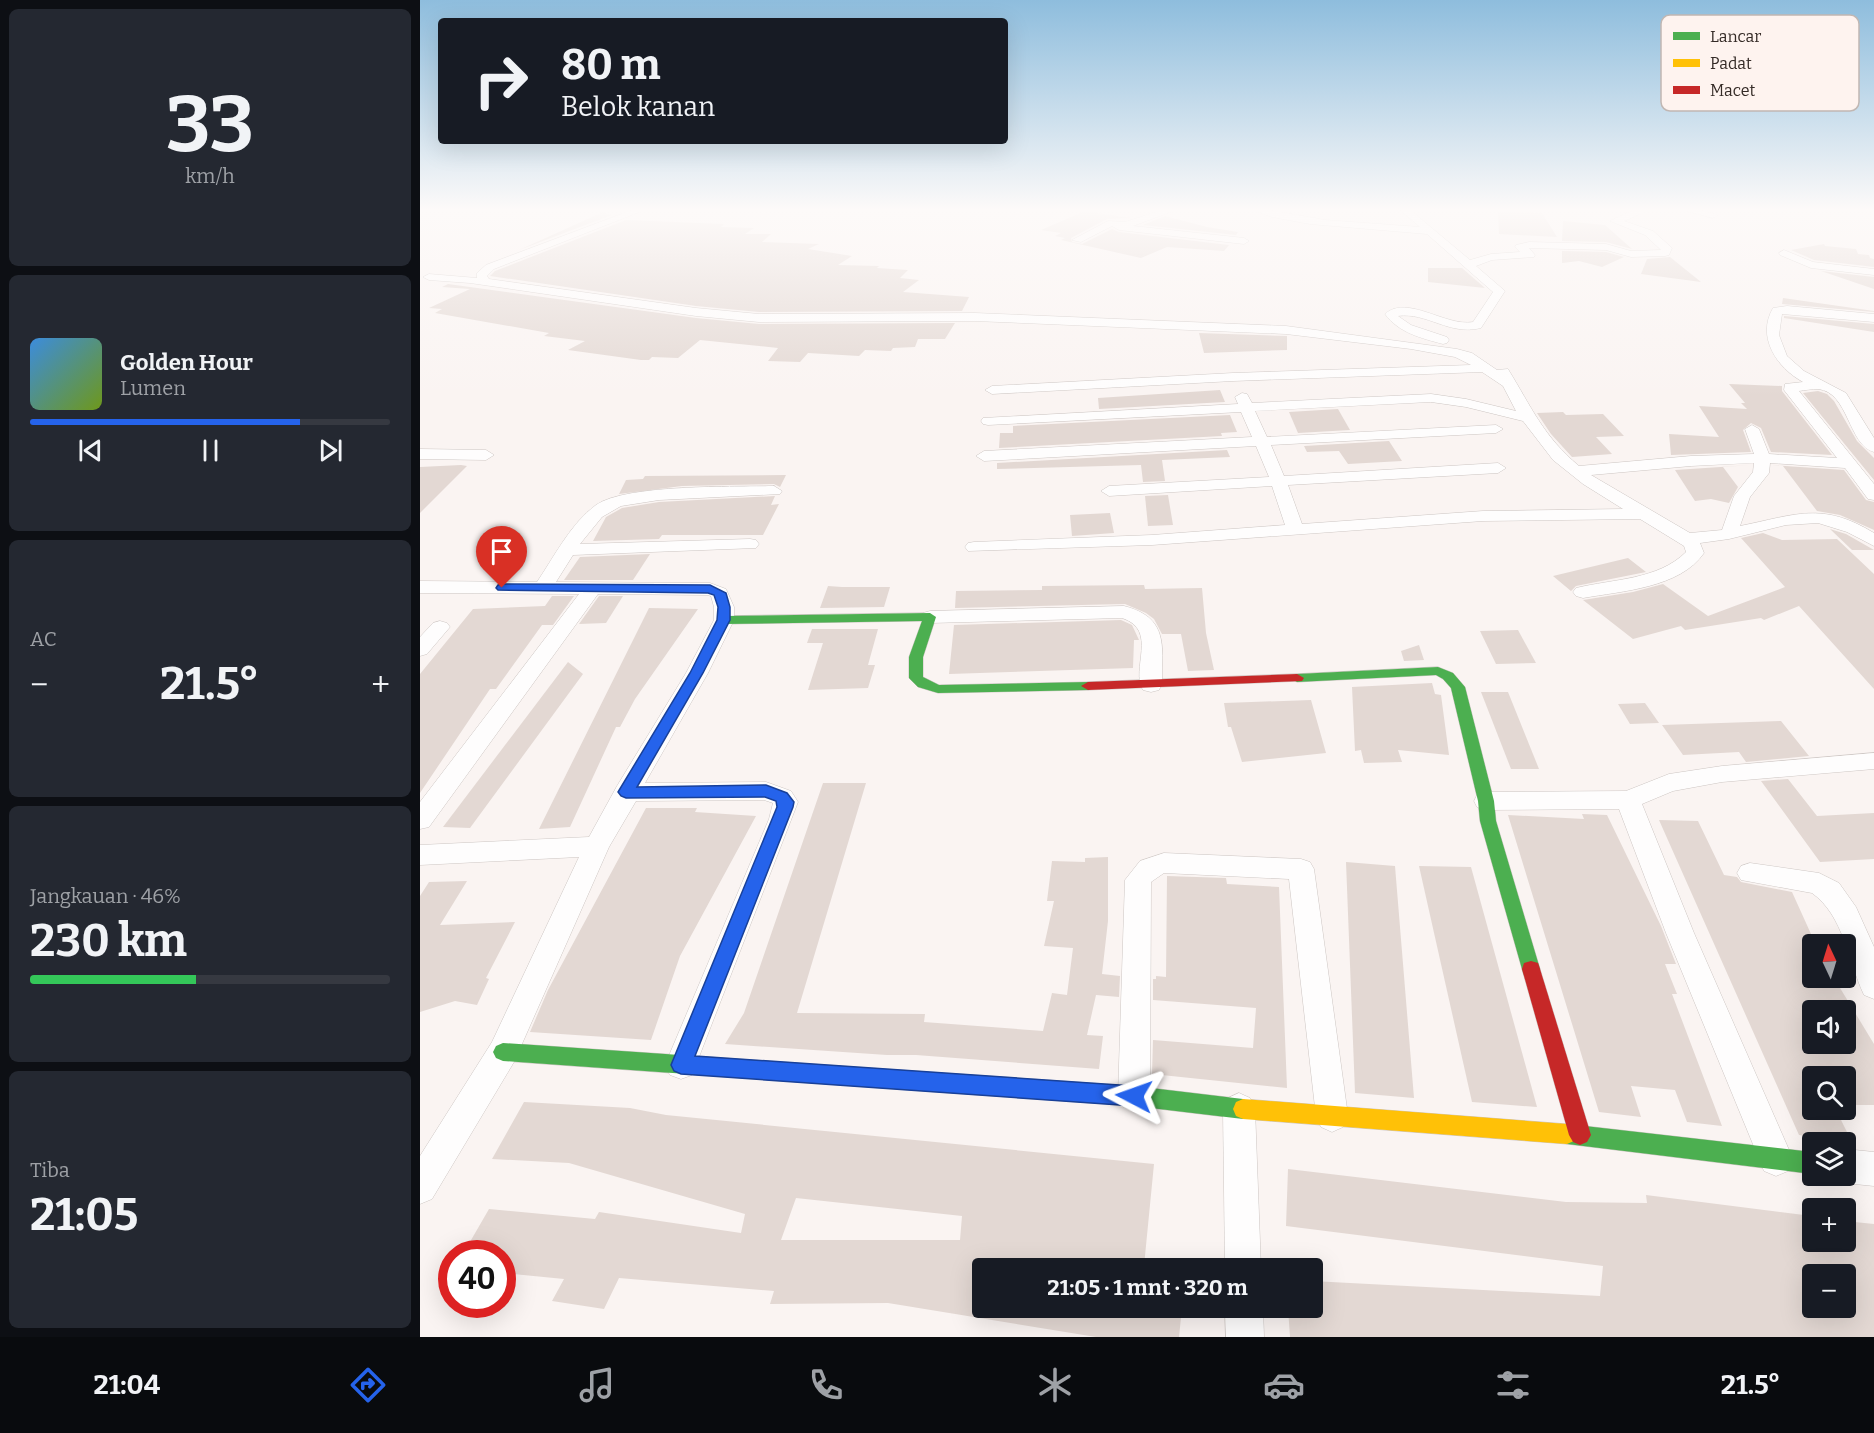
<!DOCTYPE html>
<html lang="id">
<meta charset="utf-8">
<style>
:root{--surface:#171b24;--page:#242831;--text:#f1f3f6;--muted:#9ea1a6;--line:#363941;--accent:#2563eb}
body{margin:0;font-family:Bitter,serif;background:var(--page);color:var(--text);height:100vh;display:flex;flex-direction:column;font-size:22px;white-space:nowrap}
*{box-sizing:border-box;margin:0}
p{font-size:20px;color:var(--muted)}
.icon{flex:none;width:33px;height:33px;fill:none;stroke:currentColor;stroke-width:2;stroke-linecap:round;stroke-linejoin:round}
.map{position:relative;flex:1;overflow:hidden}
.details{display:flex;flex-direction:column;gap:9px;padding:9px;background:#0d0f14;width:420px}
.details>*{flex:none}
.top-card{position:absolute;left:18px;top:18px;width:570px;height:126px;border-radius:6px;box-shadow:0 6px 24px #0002;background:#171b24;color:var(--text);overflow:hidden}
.needle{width:39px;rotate:356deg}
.controls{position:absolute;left:1382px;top:934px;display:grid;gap:12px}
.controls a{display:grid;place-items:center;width:54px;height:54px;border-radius:6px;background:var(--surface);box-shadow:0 6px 24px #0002;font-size:30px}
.speed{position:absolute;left:18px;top:1240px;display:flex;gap:12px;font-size:30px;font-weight:700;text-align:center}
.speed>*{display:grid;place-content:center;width:78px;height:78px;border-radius:50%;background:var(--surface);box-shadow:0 6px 24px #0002;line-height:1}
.speed .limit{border:9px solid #d22;background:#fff;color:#111}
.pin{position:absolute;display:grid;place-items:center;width:51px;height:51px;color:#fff;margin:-62px -26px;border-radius:50% 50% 50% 0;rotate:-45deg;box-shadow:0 0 6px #0007}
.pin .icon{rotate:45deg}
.me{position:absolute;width:66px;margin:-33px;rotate:274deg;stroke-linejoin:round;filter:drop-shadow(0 0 4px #0008)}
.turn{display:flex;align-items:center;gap:21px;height:126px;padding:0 24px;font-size:27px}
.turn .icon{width:78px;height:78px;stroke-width:2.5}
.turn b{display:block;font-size:42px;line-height:51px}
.big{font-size:45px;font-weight:700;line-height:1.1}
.details .card{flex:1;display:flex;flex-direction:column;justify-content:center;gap:9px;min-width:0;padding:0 21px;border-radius:9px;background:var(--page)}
.details .dial{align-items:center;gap:0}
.dial b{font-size:78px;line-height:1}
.song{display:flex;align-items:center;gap:18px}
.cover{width:72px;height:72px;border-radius:9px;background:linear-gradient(135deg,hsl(210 70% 55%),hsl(80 70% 35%))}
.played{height:6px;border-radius:3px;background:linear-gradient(90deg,var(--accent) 75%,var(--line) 75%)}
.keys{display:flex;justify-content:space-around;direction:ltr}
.heat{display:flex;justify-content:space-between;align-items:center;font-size:33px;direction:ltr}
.charge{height:9px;border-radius:4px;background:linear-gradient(90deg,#34c759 46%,var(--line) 0)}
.trip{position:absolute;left:552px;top:1258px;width:351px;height:60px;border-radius:6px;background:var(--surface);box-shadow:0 6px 24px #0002;font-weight:700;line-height:60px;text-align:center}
.tabs{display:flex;height:96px;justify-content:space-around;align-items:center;background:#090b0e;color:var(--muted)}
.tabs .icon{width:42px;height:42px}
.tabs .selected{color:var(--accent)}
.tabs b{font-size:27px;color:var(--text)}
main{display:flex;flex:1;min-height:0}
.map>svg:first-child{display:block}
.building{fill:#e3d8d3;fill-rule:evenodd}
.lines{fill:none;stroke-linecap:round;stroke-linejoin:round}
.street-casing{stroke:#cdc6c3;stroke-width:1}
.fast-casing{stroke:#cdc6c3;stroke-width:1}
.slow-casing{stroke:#cdc6c3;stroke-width:1}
.jam-casing{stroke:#cdc6c3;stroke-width:1}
.street{fill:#fefdfd;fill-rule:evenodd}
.fast{fill:#4caf50;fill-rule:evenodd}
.slow{fill:#ffc107;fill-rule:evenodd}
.jam{fill:#c62828;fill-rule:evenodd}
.route{fill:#2563eb;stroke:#184099;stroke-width:1.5}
.key{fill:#fef3ef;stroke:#c1b7b3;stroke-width:1.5}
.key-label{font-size:16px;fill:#342a26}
</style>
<main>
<section class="details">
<div class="card dial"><b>33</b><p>km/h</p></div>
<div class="card">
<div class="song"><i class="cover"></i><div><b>Golden Hour</b><p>Lumen</p></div></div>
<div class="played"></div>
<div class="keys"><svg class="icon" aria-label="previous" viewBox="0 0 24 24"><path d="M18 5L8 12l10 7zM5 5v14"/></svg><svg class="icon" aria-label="pause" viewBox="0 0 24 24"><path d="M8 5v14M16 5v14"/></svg><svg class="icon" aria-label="next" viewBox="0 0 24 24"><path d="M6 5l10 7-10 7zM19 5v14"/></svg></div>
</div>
<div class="card"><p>AC</p>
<div class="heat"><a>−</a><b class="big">21.5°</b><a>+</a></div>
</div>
<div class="card"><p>Jangkauan · 46%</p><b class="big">230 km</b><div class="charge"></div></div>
<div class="card"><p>Tiba</p><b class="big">21:05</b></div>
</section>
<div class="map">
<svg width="1454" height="1337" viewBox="0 0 1454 1337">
<rect width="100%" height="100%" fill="#faf4f2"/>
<!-- building -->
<g class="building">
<polygon points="665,211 710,218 687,219 651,238 652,242 662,244 692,229 699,232 809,245 804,251 747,247 721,258 641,240 645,238 635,236 641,233 621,230"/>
<polygon points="183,212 192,215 99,250 108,246"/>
<polygon points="1078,212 1122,213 1137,237 1079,234"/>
<polygon points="745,216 787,227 818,232 816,235 723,225"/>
<polygon points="206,220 304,224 301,227 334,228 325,234 351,234 342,242 399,244 388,249 432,256 418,265 459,266 457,268 488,270 480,278 499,280 483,292 549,297 542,311 339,312 276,306 70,276 75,271"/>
<polygon points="1143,221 1185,225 1212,249 1186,242 1142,241"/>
<polygon points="1404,244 1405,246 1436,249 1438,254 1449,255 1450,258 1454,259 1454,267 1394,260 1371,250"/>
<polygon points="1142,251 1186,252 1204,257 1182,267 1159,261 1142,263"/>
<polygon points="1250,257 1281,282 1221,274 1227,259"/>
<polygon points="1008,268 1042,268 1065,288 1008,282"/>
<polygon points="1401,271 1454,277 1454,289"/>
<polygon points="28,284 276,318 339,324 535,323 525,339 498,339 495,347 473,348 471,351 445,350 439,356 388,353 380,362 348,361 358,348 280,340 258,358 232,357 229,360 221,360 148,350 165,341 124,336 129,333 15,313 22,309 9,308 50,289 22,287"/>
<polygon points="1363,298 1454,311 1454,312 1362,304"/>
<polygon points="1364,316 1454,324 1454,332 1364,318"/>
<polygon points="779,333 867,336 867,350 784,353"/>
<polygon points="1309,384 1362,386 1362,391 1412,455 1351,452 1341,428 1331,423 1323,430 1331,452 1251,455 1249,434 1299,437 1279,406 1327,409 1321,403 1325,403"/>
<polygon points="800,390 805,402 679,409 678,398"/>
<polygon points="1398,391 1407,394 1414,401 1437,441 1454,458 1454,480 1383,393"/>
<polygon points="918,409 930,430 878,433 869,412"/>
<polygon points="1143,412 1146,415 1183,414 1204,436 1176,437 1192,454 1152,457 1131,434 1117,413"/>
<polygon points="810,415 817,432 801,433 802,436 579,448 580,433 593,433 593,426"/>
<polygon points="969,441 982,461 928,464 919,451 887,452 884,446"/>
<polygon points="807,450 810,457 742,460 745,481 723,482 721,465 577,469 577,463"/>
<polygon points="41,465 47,466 0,513 0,467"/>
<polygon points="1331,465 1303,467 1318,487 1309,503 1291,499 1275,501 1255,470"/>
<polygon points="1352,465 1424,470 1446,500 1454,502 1454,530 1420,515 1397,511 1363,466"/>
<polygon points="366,475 360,487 354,484 262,486 199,494 206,480 223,479 225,476"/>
<polygon points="748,495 753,525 728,526 725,496"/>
<polygon points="355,496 351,505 359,504 343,535 242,535 239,539 173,541 186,517 202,508 239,502"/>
<polygon points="690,513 694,533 652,536 650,515"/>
<polygon points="1410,529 1426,534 1454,550 1432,550"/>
<polygon points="1343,533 1362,540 1417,539 1454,574 1454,689 1379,606 1344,620 1341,618 1265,630 1261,626 1213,639 1163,600 1213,592 1243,584 1288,616 1365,587 1321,538"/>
<polygon points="230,554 213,580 144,580 160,557"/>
<polygon points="1208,558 1226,572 1156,586 1151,591 1133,576"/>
<polygon points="724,585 725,589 782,588 786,633 794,670 768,671 761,634 742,634 734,619 726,613 705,604 535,608 536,591 622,590 622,586"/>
<polygon points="408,586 422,587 470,587 464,607 400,608"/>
<polygon points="132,596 154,596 133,625 122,625 76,689 70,689 0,793 0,674 53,609 125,606"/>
<polygon points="179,596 203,596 186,623 159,624"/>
<polygon points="229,608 278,609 215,699 200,727 196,727 150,827 119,829"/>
<polygon points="701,620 712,625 719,640 714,640 713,668 529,674 534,625"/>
<polygon points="392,629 458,629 448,665 455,665 448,688 388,690 403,643 387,643"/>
<polygon points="1098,630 1116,663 1076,664 1060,631"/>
<polygon points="999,645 1004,660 984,661 981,651"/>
<polygon points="148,662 163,674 50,828 23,827"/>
<polygon points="1012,683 1015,694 1021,695 1029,755 978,750 982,762 944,763 941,750 935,751 932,687"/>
<polygon points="1061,692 1088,692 1119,769 1091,769"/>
<polygon points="891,700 906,753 822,762 811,727 808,727 804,703"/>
<polygon points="1225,703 1239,723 1210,724 1198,704"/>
<polygon points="1361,721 1389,756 1326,762 1319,752 1263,755 1242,725"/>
<polygon points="1368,779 1397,816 1454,813 1454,859 1400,862 1341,781"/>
<polygon points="403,783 446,783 377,1013 505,1014 504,1022 623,1031 632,993 647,995 653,948 624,946 634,901 627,901 632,861 665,862 665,858 688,857 688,921 682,974 700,976 699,997 676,995 667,1035 683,1036 679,1069 496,1055 467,1055 305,1044 324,1013"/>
<polygon points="226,808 277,808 275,812 336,816 260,956 231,1040 110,1032 128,990"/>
<polygon points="1162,814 1187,815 1241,926 1256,964 1245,964 1257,994 1252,994 1302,1126 1267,1122 1255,1090 1211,1086 1221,1117 1179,1112 1088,815 1164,819"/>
<path d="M 1239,820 L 1278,821 L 1304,875 L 1317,877 L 1321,882 L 1372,892 L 1396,945 L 1392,945 L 1392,978 L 1414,978 L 1454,1044 L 1454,1105 L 1425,1105 L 1425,1077 L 1392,1077 L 1392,1110 L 1416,1110 L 1435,1148 L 1425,1147 L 1425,1143 L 1404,1143 L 1393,1137 L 1379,1135 ZM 1392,1011 L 1425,1011 L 1425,1044 L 1392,1044 Z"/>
<polygon points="926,862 975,866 994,1098 935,1093"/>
<polygon points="999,866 1051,867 1117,1107 1052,1102"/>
<polygon points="747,876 806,878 807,884 859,887 867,1088 732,1074 733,1040 833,1048 836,1008 733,1000 733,979 736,979 736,976 746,977"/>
<polygon points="47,881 20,925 95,922 66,978 69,979 57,1005 35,1001 0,1012 0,896 9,882"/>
<path d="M 104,1102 L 210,1108 L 246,1115 L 734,1164 L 724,1266 L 742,1269 L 562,1269 L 562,1308 L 762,1308 L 759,1337 L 676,1337 L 468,1303 L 350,1304 L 354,1291 L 199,1278 L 184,1309 L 132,1301 L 144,1279 L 82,1273 L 82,1254 L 43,1254 L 69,1209 L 175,1219 L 179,1212 L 321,1233 L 325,1214 L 149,1163 L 72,1159 ZM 376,1198 L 542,1216 L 540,1240 L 361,1240 Z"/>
<path d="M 868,1169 L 1146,1202 L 1227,1203 L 1226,1195 L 1392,1216 L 1392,1242 L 1425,1242 L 1425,1221 L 1454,1224 L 1454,1337 L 870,1337 L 868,1308 L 892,1308 L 892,1281 L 1180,1296 L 1183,1266 L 866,1226 ZM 1392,1275 L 1425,1275 L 1425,1308 L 1392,1308 Z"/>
</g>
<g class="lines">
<!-- street casing -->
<g class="street-casing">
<g id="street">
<path d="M 215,209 L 227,209 L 74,269 L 67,276 L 69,279 L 276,308 L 339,314 L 555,313 L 866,326 L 1037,349 L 1052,353 L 1077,370 L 1088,369 C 1112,408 1123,436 1159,466 L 1271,456 L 1334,454 L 1325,429 L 1332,425 L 1339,429 L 1349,454 L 1417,458 L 1364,390 L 1365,384 L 1383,382 C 1357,368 1336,337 1353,308 L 1367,306 L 1454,314 L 1454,322 L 1362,314 L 1359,335 L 1367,356 L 1384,371 L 1426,393 L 1454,438 L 1454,452 C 1428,445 1429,392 1398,389 C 1392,389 1385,390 1379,391 L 1454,484 L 1454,500 L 1448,499 L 1425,468 L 1350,463 L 1349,473 L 1330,497 L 1320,526 C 1375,515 1402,501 1454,533 L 1454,546 L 1427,532 L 1398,523 L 1366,525 L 1309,539 L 1280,543 L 1284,553 C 1260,588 1202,591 1163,598 L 1156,596 L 1153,592 L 1156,588 C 1193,579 1238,580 1266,552 L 1264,546 L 1220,519 L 1063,521 L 732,545 L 548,551 L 545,547 L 548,543 L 554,542 L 732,535 L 865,525 L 852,486 L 689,496 L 681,491 L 689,486 L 849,477 L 836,446 L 564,461 L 556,456 L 564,451 L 832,437 L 821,412 L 568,425 L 563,424 L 561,421 L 563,418 L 818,404 L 815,397 L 822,393 L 827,394 L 832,403 L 1011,394 L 1046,399 L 1096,411 L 1083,386 L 1062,372 L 813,381 L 572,394 L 565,390 L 572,386 L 813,373 L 1051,365 L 1035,357 L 991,349 L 866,334 L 555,321 L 339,322 L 276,316 L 50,283 L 9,280 L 3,277 L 9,274 L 57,278 L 57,273 L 66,265 ZM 1011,402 L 1046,407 L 1103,421 L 1133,460 L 1163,484 L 1203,509 L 1063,511 L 882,524 L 868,485 L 1078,473 L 1086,468 L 1078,463 L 864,476 L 851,445 L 1076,433 L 1083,429 L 1076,425 L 847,437 L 835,411 ZM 1334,463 L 1333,472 L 1314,496 L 1302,530 L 1270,533 L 1171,475 L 1271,466 Z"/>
<polygon points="745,209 758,209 713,226 824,238 829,241 824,244 699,230 692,226 661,242 652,240 688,221 705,222"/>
<path d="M 831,209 L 843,209 L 905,220 L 1000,227 L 979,209 L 989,209 L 1050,260 L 1071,254 L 1100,252 L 1095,247 L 1096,245 L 1109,242 L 1186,244 L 1211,251 L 1241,250 L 1225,235 L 1190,221 L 1209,212 L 1206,209 L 1217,209 L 1222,212 L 1220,214 L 1204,221 L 1233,231 L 1252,248 L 1249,255 L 1245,256 L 1211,257 L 1186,250 L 1109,248 L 1115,255 L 1114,257 L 1072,260 L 1056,266 L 1085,291 L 1061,328 C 1029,336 1007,312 978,316 L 991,325 L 1027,337 L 1029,340 L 1027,343 L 1023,344 C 1001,338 979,333 965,314 C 987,294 1026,327 1053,322 L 1073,292 L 1007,234 L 890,224 L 852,217 Z"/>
<polygon points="1260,209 1276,209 1298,215 1293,218"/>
<polygon points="1364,250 1393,262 1454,269 1454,275 1391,268 1360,255 1359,253"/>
<polygon points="0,449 66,450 74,455 66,460 0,459"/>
<path d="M 354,486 L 362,491 L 360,494 L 239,500 L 201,506 L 182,517 L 160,544 L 330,539 L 336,540 L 339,544 L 336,548 L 153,555 L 136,582 L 290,583 L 306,589 L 314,607 L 314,620 L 288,673 L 225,783 L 346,782 L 371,791 L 378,802 L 272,1075 L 261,1079 L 250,1075 L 245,1065 L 349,819 L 353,803 L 344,800 L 216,801 L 189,847 L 94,1062 L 12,1199 L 0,1204 L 0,1156 L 72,1042 L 159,857 L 0,865 L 0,845 L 169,837 L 197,786 L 266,673 L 294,620 L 294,607 L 291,596 L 287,595 L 178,594 L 9,827 L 0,829 L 0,802 L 159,594 L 0,593 L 0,581 L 117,582 C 134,557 151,523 176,505 C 206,484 315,487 354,486 Z"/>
<path d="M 704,606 C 739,615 744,634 742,667 C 742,675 743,683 739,690 L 731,692 L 723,690 C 710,669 739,630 702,618 L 510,623 L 503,621 L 500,617 L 503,613 L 510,611 Z"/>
<polygon points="20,621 27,623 30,627 7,654 0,656 0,637 13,623"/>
<polygon points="1454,753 1454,769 1302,782 1253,791 1222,804 1274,933 1373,1159 1368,1171 1356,1176 1344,1171 1246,933 1199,809 1066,810 1057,807 1054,801 1057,795 1066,792 1206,791 1249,774 1302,766"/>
<polygon points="744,853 881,859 890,862 894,869 928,1116 923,1127 912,1132 901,1127 896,1116 869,879 744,873 731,882 730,1096 725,1107 714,1111 703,1107 698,1096 705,880 720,861"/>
<path d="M 1330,863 L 1399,873 L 1419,883 L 1436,907 L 1454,947 L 1454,999 L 1444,995 C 1428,961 1424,916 1392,893 L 1321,880 L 1317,873 L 1321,866 Z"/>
<polygon points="819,1093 830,1098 835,1109 841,1269 805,1269 803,1109 808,1098"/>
<polygon points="1425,1149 1454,1152 1454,1186 1425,1183 1413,1178 1412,1176 1425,1176"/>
<polygon points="805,1308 843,1308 844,1337 806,1337"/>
</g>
</g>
<!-- fast casing -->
<g class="fast-casing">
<g id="fast">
<polygon points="510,613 516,617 503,657 503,677 519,685 668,682 675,686 668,690 518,693 498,687 489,678 489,657 502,621 304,624 298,620 304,616"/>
<polygon points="1018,667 1033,673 1045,687 1074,801 1076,821 1120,969 1118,975 1111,977 1104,975 1102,969 1060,821 1058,801 1031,688 1023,679 1016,675 877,682 870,678 877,674"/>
<polygon points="83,1043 714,1086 823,1099 830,1102 833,1109 830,1116 823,1119 714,1106 83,1061 76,1058 73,1052 76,1046"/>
<polygon points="1147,1124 1392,1152 1392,1174 1147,1144 1140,1141 1136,1134 1140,1127"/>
</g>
</g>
<!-- slow casing -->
<g class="slow-casing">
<polygon id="slow" points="823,1099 1147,1124 1154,1127 1158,1134 1154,1141 1147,1144 823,1119 816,1116 813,1109 816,1102"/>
</g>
<!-- jam casing -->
<g class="jam-casing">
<g id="jam">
<polygon points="877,674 884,678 882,681 668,690 661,686 668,682"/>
<polygon points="1111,961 1118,963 1120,969 1171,1135 1167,1142 1160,1145 1153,1142 1149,1135 1102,969 1104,963"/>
</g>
</g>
<!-- street -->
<use href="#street" class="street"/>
<!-- fast -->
<use href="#fast" class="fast"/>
<!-- slow -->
<use href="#slow" class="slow"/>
<!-- jam -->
<use href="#jam" class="jam"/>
</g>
<!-- sky -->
<linearGradient id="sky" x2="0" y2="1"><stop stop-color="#8ebddd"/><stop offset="0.53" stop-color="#fdfaf9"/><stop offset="1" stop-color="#fdfaf9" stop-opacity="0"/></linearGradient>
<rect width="1454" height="396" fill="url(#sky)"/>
<!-- route -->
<polygon class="route" points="82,584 290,585 306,593 310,607 310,620 283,673 217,787 346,785 367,793 374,802 373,807 275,1056 714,1086 721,1089 725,1096 721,1103 714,1106 261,1074 254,1071 251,1065 357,807 356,801 345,797 206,798 201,796 198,792 270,673 297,620 298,607 294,595 288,593 78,590 76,588 78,585"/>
<!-- legend -->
<rect x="1241" y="15" width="198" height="96" rx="9" class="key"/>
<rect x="1253" y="32" width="27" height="8" fill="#4caf50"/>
<rect x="1253" y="59" width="27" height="8" fill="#ffc107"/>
<rect x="1253" y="86" width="27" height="8" fill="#c62828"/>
<g class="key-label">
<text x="1290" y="42">Lancar</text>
<text x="1290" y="69">Padat</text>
<text x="1290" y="96">Macet</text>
</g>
</svg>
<div class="controls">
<a><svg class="needle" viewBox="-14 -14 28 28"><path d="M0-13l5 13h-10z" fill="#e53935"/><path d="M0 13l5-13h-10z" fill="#9ea1a6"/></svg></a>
<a><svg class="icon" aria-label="sound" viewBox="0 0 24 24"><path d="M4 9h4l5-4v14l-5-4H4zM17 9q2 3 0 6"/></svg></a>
<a><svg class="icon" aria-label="search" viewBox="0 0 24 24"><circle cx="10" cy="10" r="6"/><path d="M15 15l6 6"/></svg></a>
<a><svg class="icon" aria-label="layers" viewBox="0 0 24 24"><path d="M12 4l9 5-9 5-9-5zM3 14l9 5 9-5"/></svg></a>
<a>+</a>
<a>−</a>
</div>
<div class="speed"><div class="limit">40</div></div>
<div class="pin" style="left:82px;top:588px;background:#d93025"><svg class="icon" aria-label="arrive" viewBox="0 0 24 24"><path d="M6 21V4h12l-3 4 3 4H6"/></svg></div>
<svg class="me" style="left:714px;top:1096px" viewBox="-20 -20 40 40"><path d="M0-17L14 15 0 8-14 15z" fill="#2563eb" stroke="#fff" stroke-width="4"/></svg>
<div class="trip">21:05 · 1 mnt · 320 m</div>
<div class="top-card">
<div class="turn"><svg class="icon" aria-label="right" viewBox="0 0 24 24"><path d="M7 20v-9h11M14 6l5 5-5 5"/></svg><div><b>80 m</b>Belok kanan</div></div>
</div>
</div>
</main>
<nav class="tabs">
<b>21:04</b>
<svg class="icon selected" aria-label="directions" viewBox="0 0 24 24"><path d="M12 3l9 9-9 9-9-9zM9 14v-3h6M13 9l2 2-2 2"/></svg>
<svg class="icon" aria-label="music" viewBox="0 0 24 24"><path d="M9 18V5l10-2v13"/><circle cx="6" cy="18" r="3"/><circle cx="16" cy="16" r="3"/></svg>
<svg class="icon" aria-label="phone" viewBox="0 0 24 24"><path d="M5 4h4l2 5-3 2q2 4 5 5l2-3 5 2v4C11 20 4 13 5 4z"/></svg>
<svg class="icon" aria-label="climate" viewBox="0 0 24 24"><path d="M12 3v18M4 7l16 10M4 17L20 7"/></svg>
<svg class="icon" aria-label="car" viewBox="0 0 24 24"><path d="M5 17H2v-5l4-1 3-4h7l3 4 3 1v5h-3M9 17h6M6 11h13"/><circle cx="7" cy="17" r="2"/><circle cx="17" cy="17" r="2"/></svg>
<svg class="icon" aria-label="filters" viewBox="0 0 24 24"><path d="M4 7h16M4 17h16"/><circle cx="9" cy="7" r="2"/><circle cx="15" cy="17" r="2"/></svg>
<b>21.5°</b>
</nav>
